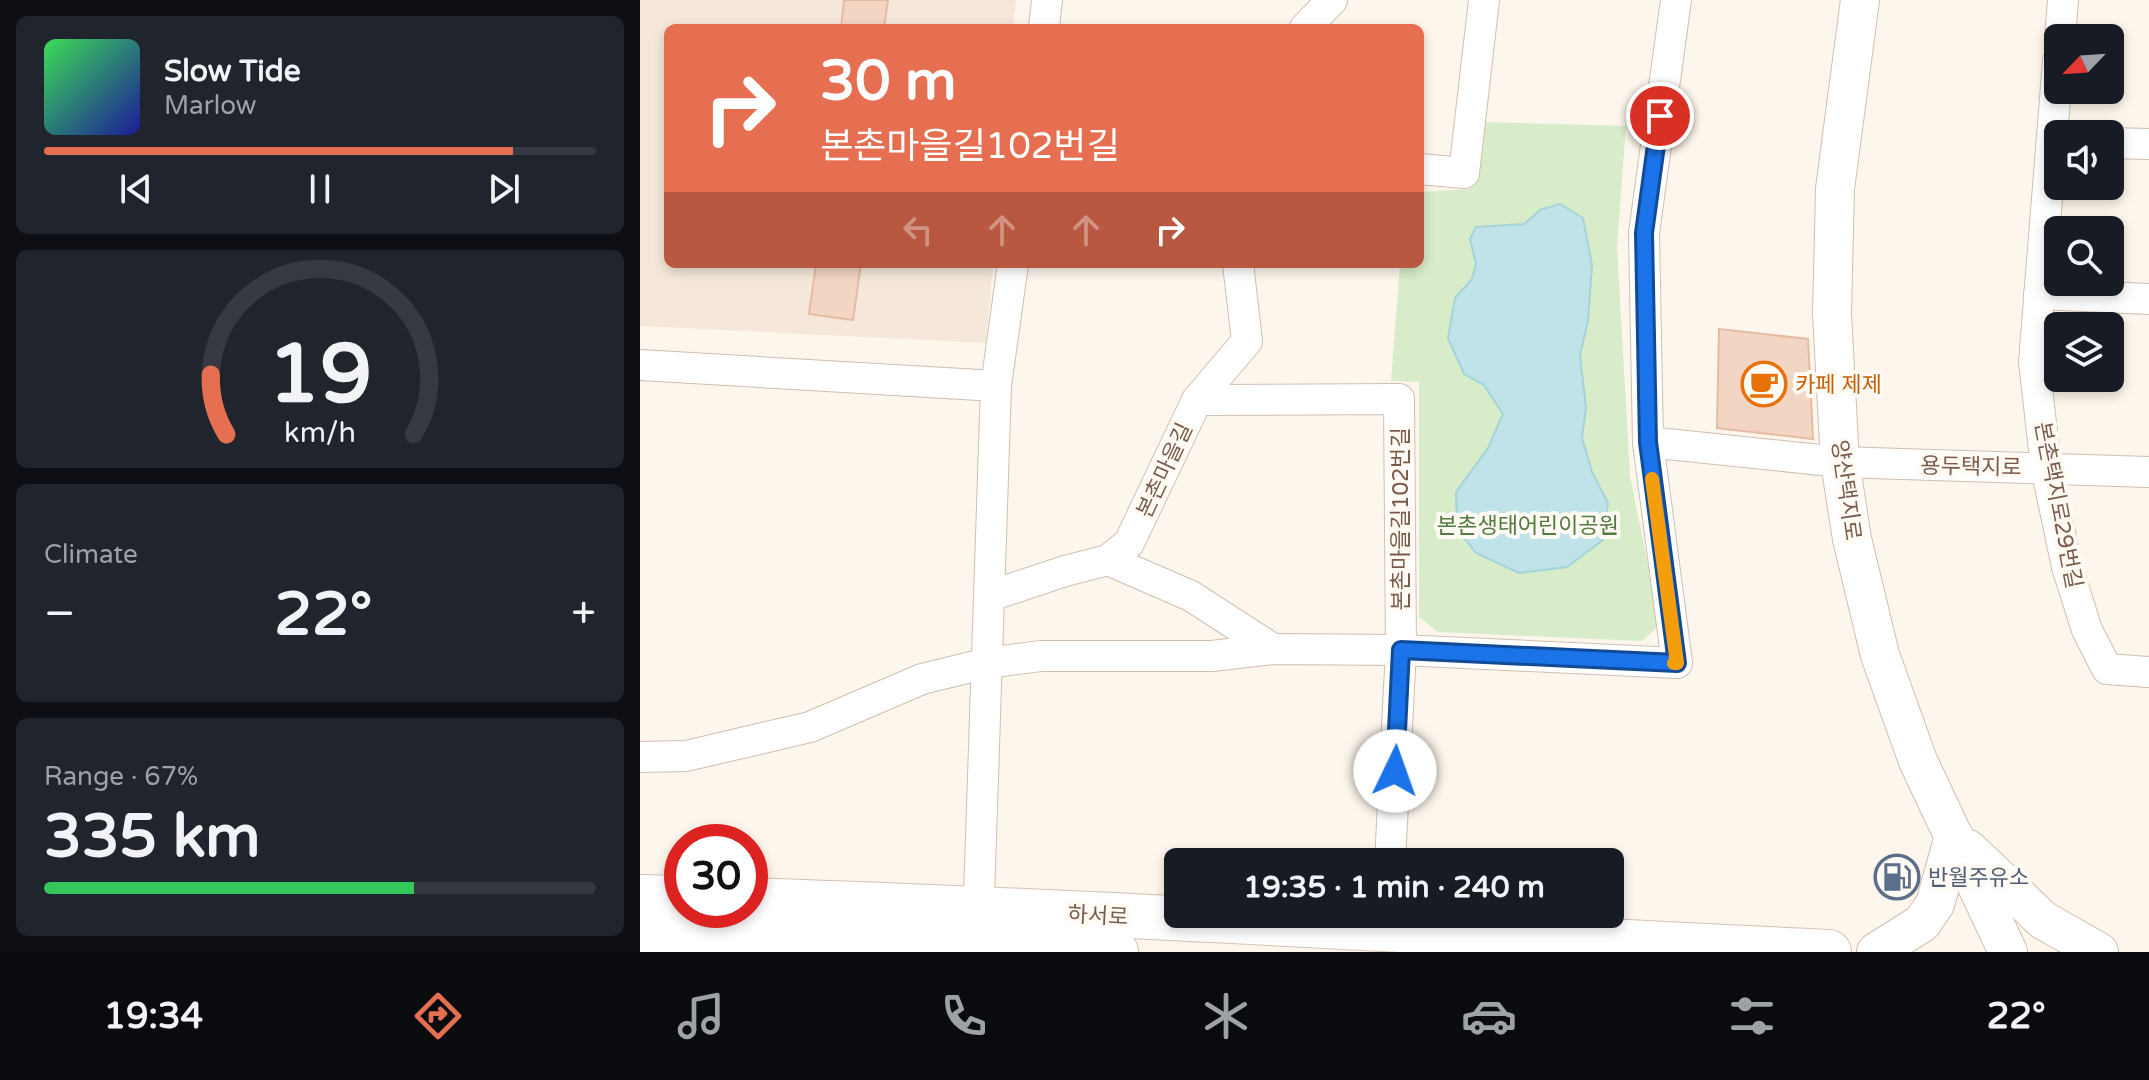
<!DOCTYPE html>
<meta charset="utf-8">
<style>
:root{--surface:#171b24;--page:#20242c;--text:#f1f3f6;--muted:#9ea1a6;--line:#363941;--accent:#e76f51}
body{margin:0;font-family:"Varela Round","Noto Sans KR",sans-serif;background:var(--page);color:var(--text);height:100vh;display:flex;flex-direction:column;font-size:30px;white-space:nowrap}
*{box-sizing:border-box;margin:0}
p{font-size:26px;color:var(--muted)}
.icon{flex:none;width:44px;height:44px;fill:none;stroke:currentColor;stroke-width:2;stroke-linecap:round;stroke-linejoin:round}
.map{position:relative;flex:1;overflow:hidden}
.sheet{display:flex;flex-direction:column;gap:16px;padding:16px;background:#0d0f14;width:640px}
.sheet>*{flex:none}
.hud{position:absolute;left:24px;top:24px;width:760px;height:244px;border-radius:12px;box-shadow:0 4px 12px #0003;background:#e76f51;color:#fff;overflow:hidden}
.needle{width:52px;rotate:245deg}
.controls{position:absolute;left:1404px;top:24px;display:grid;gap:16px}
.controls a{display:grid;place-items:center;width:80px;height:80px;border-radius:12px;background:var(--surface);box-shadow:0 4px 12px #0003;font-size:40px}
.speed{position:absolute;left:24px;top:824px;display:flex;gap:16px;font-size:40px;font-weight:700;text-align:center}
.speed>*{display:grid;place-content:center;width:104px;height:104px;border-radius:50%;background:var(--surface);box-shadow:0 4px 12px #0003;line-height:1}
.speed .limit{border:12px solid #d22;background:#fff;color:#111}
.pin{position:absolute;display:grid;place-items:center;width:68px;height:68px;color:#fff;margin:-34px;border:4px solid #fff;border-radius:50%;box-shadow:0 2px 8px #0007}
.me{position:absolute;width:88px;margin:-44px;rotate:3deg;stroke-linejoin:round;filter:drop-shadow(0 0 6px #0008)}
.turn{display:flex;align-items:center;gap:28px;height:168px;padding:0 24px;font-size:36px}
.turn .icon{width:104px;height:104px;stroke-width:2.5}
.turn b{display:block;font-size:56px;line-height:68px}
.lanes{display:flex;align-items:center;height:76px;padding:0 24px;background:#0003;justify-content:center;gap:40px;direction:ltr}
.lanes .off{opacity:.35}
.big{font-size:60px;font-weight:700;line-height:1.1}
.sheet .card{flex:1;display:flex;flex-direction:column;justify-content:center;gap:12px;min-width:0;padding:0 28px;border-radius:12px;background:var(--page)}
.sheet .dial{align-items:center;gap:0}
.dial svg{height:208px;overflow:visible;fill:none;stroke:var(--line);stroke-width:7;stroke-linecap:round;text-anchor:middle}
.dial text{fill:var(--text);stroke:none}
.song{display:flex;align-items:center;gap:24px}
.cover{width:96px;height:96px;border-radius:12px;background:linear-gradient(135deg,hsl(130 70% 55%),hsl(240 70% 35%))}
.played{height:8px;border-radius:4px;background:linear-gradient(90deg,var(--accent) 85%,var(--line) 85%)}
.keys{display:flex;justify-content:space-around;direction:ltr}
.heat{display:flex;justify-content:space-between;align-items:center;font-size:44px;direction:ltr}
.charge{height:12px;border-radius:6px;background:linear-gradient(90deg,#34c759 67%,var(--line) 0)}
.trip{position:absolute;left:524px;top:848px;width:460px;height:80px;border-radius:12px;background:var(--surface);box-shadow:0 4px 12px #0003;font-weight:700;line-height:80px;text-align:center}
.tabs{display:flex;height:128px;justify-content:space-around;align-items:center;background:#090b0e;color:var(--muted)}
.tabs .icon{width:56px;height:56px}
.tabs .on{color:var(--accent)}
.tabs b{font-size:36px;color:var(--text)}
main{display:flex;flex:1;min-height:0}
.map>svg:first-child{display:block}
.residential{fill:#f5e8da}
.green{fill:#d8ecc9}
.water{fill:#bfe3e8;stroke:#a5d3da;stroke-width:2}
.building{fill:#f3d5c3;stroke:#e6bba3;stroke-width:2}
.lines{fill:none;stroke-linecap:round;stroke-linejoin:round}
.minor-casing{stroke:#d1beb0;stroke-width:32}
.tertiary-casing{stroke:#d1beb0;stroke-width:40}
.secondary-casing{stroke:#d6c0b0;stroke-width:46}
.minor{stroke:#fff;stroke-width:30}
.tertiary{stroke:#fff;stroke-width:38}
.secondary{stroke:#fff;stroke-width:44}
.route-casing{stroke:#114b97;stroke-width:20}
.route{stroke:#1a73e8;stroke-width:14}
.slow{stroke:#f59e0b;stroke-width:14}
.labels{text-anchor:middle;stroke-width:8;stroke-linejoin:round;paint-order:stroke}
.food-label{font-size:22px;fill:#c56008;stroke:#fffaf3;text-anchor:start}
.street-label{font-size:22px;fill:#7a5c4d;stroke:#fffaf3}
.park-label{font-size:22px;fill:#537a41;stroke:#fffaf3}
.service-label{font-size:22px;fill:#4e5e75;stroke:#fffaf3;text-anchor:start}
</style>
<main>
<section class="sheet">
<div class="card">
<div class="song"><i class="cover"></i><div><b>Slow Tide</b><p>Marlow</p></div></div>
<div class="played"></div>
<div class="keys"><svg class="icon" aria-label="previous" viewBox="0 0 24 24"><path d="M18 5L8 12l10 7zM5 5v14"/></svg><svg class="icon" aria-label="pause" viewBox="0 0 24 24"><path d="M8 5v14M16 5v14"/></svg><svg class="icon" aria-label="next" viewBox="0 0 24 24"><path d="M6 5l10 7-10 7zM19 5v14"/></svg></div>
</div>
<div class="card dial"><svg viewBox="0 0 100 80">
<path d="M14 69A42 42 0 1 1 86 69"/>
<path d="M14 69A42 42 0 0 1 8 46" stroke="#e76f51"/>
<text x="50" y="56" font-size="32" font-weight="700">19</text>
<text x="50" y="72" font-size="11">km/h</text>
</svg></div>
<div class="card"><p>Climate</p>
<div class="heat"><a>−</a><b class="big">22°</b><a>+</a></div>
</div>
<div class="card"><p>Range · 67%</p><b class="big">335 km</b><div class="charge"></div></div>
</section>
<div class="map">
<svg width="1509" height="952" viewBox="0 0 1509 952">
<rect width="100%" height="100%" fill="#fdf6ec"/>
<!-- residential -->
<polygon class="residential" points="0,0 376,0 373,28 28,28 28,264 353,264 346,343 0,326"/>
<!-- green -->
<polygon class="green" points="844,122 986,126 977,247 990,476 1020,624 1002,641 798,632 779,617 779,382 751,381 760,264 780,264 780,192 830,189"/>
<!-- water -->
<polygon class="water" points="920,204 943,218 952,265 948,321 940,355 946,408 942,438 952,472 968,503 963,540 927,567 879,573 836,553 817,529 816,492 848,448 863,414 844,385 824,374 808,338 815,298 832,279 836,264 830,239 836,227 884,224 900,210"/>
<!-- building -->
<g class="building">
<polygon points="204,0 248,0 244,28 201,28"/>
<polygon points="176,264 221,264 213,320 169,314"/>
<polygon points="1079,329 1168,339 1173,439 1077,428"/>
</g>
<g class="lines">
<!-- minor casing -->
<g class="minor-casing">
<g id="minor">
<polyline points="404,28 407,0"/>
<polyline points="665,28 692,0"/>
<polyline points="1420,38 1423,0"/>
<polyline points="1418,61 1394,362 1406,467 1427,567 1447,630 1467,669 1509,672"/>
<polyline points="1470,143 1509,144"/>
<polyline points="780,169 824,173 844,0"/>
<polyline points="1399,294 1509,299"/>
<polyline points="0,365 356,386 373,264"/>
<polyline points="557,400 759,399 761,650 750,862"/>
<polyline points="1008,442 1200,462 1509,472"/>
<polyline points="468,560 551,596 633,649"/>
<polyline points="350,596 425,571 468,560 489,543 557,400 607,341 598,264"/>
<polyline points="0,757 46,756 170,727 282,679 347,663 401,656 572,656 633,649 761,650 1037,663 1008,442 1004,233 1036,0"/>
<polyline points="338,927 356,386"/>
</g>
</g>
<!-- tertiary casing -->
<g class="tertiary-casing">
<g id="tertiary">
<polyline points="1220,0 1195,189 1192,314 1200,462 1212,539 1240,655 1278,761 1368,952"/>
<polyline points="1328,849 1403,920 1459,952"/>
<polyline points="1236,952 1282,923 1295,904 1314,836"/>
</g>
</g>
<!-- secondary casing -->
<g class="secondary-casing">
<g id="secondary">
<polyline points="0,897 42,898"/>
<path d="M 110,900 C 470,912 830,935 1189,952"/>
<polyline points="0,939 338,944 476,952"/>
</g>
</g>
<!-- minor -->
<use href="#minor" class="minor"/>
<!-- tertiary -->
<use href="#tertiary" class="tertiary"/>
<!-- secondary -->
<use href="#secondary" class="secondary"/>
</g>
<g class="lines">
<!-- route casing -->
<g class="route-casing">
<polyline id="route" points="755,771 761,650 1037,663 1008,442 1004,233 1020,116"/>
</g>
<!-- route -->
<use href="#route" class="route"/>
<!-- slow -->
<polyline class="slow" points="1012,479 1037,663 1034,663"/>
</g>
<!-- icons -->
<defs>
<g id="cafe-ring" transform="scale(2.3)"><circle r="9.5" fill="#fffaf3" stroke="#e8710a" stroke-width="1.5"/><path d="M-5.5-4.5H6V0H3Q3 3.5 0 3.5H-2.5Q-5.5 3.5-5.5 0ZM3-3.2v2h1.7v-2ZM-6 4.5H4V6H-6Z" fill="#e8710a"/></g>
<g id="fuel-ring" transform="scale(2.3)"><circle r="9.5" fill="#fffaf3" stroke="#5c6f8a" stroke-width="1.5"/><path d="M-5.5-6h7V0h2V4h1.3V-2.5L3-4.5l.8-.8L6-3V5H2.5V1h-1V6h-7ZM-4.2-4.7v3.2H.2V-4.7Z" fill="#5c6f8a"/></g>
</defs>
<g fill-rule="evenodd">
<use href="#cafe-ring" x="1124" y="384"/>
<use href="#fuel-ring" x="1257" y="877"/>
</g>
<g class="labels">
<!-- food labels -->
<g class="food-label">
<text x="1155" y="392">카페 제제</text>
</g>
<!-- street labels -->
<g class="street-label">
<text transform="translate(1331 466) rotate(1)" y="8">용두택지로</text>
<text transform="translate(524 470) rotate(-65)" y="8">본촌마을길</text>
<text transform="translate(1207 490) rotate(82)" y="8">양산택지로</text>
<text transform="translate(1419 505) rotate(79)" y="8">본촌택지로29번길</text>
<text transform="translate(760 519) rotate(-90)" y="8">본촌마을길102번길</text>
<text transform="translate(458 915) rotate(3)" y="8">하서로</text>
</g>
<!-- park labels -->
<g class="park-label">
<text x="888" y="533">본촌생태어린이공원</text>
</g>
<!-- service labels -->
<g class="service-label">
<text x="1288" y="885">반월주유소</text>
</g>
</g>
</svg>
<div class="controls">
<a><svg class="needle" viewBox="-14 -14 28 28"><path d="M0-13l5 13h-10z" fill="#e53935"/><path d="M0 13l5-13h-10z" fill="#9ea1a6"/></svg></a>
<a><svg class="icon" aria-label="sound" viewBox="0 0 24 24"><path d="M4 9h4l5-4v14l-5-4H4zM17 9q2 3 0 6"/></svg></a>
<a><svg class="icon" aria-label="search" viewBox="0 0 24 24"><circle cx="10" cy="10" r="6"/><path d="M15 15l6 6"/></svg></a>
<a><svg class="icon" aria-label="layers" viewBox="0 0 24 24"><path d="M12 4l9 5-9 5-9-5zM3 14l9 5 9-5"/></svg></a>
</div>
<div class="speed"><div class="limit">30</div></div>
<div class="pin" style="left:1020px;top:116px;background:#d93025"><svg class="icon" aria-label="arrive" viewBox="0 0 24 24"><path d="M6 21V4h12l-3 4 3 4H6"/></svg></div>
<svg class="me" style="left:755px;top:771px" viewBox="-20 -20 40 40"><circle r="19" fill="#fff"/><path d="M0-13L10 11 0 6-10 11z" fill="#1a73e8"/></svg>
<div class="trip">19:35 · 1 min · 240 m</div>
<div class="hud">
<div class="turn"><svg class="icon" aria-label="right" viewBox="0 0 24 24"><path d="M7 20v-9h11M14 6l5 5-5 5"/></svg><div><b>30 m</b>본촌마을길102번길</div></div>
<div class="lanes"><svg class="icon off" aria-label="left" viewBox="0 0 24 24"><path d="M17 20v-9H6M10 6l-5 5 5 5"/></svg><svg class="icon off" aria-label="ahead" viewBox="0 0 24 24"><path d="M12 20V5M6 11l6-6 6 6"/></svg><svg class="icon off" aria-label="ahead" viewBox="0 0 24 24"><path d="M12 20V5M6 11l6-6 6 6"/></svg><svg class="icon" aria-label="right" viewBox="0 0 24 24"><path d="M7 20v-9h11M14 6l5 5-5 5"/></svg></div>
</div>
</div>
</main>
<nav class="tabs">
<b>19:34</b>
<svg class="icon on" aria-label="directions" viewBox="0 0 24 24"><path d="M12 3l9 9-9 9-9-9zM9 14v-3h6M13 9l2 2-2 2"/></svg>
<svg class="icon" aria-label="music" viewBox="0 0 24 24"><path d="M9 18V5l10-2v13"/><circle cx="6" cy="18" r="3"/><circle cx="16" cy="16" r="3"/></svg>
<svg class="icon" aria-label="phone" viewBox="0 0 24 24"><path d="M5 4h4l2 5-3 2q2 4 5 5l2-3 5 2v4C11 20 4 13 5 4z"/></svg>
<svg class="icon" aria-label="climate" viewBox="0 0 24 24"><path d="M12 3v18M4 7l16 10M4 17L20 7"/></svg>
<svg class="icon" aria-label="car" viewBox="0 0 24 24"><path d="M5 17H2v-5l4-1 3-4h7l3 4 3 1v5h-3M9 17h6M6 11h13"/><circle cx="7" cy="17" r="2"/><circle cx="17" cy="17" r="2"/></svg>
<svg class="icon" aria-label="filters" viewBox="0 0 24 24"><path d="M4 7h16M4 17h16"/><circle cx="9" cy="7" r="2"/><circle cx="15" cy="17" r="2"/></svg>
<b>22°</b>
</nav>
